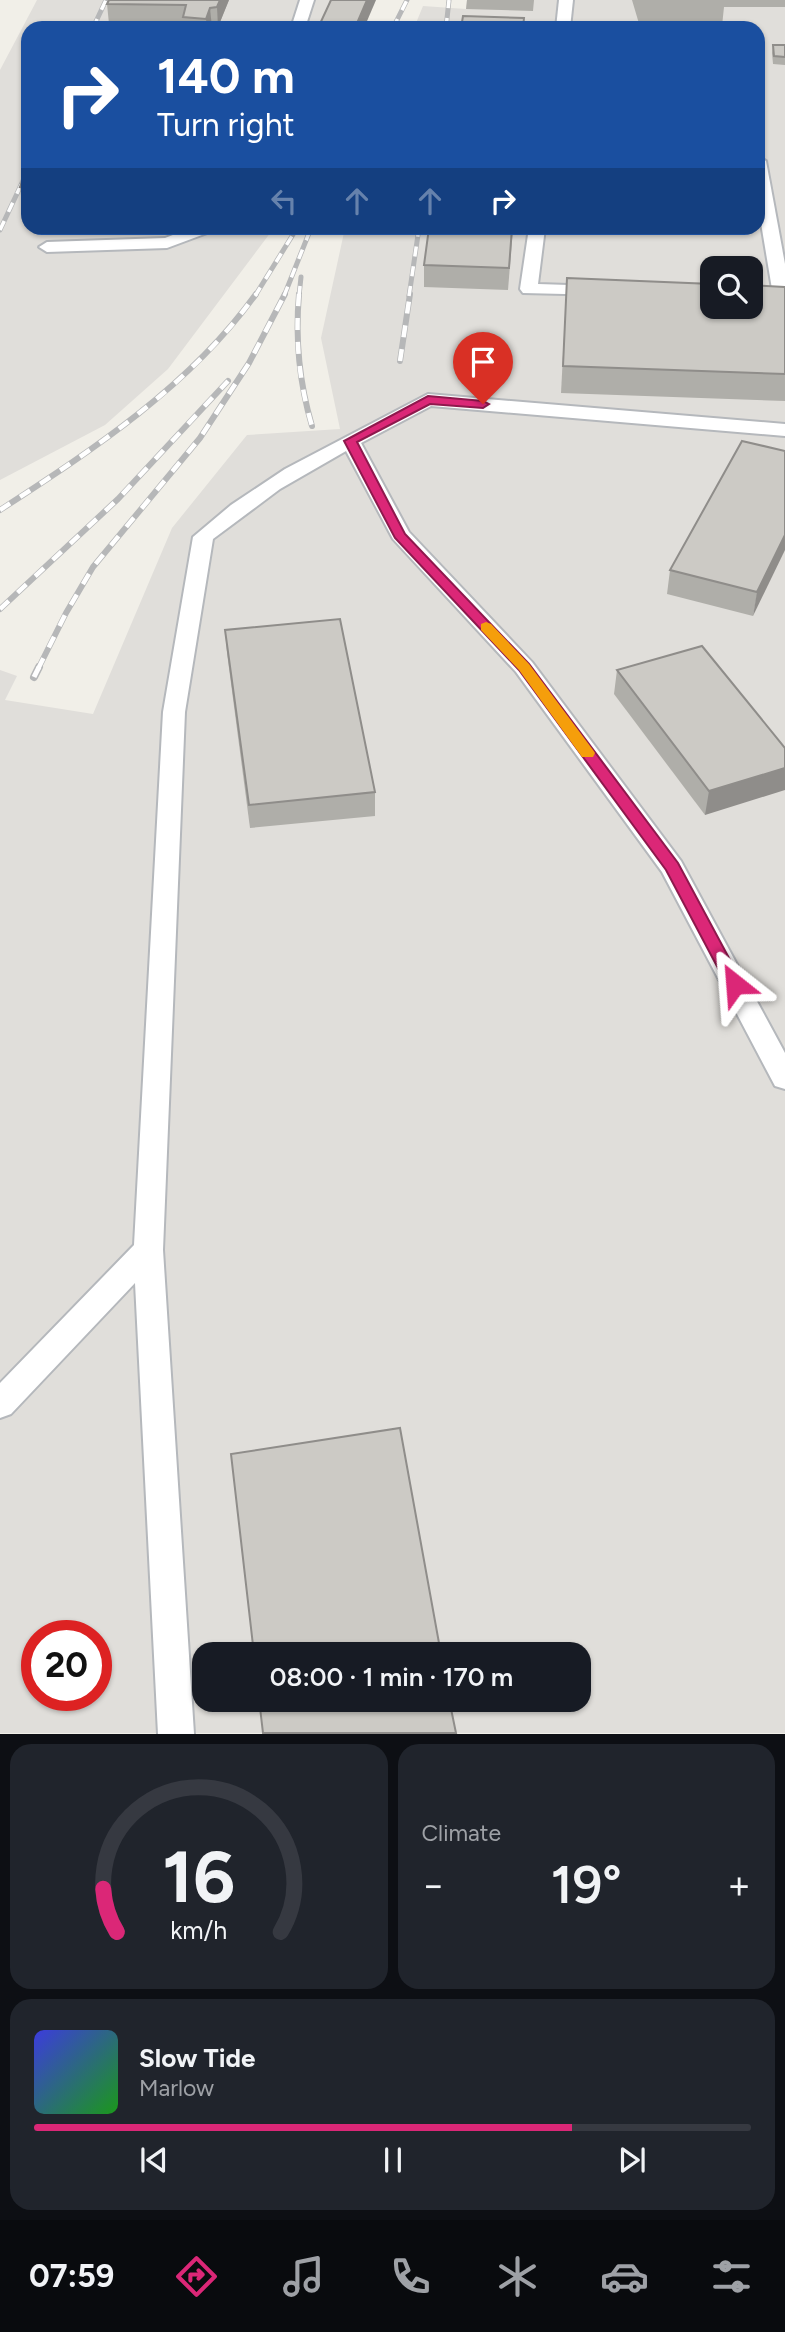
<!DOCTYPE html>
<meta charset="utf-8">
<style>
:root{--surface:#171b24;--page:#20242c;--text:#f1f3f6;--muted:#9ea1a6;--line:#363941;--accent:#db2777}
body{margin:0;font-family:Figtree,sans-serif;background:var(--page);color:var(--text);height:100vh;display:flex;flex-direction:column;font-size:26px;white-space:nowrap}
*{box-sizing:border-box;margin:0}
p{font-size:23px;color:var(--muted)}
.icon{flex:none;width:38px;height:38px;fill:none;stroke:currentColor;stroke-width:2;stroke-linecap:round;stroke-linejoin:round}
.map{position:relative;height:1734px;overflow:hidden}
.drawer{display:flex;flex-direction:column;gap:10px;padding:10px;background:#0d0f14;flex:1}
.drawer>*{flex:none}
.banner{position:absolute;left:21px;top:21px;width:744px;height:214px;border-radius:21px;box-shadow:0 2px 5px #0004;background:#1a4fa0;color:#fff;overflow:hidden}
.controls{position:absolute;left:700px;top:256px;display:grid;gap:14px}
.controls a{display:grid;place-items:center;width:63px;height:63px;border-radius:14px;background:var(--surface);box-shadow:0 2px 5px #0004;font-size:35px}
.speed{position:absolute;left:21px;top:1620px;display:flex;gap:14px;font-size:35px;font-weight:700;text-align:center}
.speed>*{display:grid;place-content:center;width:91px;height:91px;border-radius:50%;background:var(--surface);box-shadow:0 2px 5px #0004;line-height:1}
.speed .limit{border:10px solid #d22;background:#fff;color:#111}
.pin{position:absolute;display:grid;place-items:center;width:60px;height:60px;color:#fff;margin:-72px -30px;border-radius:50% 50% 50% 0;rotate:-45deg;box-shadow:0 0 7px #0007}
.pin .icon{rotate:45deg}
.me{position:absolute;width:77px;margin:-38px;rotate:332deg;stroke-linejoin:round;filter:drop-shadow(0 0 5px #0008)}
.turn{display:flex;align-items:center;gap:24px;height:147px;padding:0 21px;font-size:32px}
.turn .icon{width:91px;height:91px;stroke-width:2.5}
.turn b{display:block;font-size:49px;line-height:60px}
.lanes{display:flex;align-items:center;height:66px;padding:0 21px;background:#0003;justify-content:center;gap:35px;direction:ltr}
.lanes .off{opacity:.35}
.big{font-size:52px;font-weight:600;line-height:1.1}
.drawer .card{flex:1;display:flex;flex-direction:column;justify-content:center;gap:10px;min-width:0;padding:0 24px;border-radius:21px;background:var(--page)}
.drawer .dial{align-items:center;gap:0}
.dial svg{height:182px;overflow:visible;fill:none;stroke:var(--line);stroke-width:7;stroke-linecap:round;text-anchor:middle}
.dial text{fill:var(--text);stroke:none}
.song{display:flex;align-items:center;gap:21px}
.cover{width:84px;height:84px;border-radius:10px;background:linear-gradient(135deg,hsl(240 70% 55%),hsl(120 70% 35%))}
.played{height:7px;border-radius:4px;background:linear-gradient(90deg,var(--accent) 75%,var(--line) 75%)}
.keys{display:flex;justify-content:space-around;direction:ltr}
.heat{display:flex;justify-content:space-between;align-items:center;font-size:38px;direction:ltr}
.drawer .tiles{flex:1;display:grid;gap:10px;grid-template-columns:1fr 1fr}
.card:last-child{grid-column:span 2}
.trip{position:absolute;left:192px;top:1642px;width:399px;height:70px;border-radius:21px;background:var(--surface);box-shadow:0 2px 5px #0004;font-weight:600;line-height:70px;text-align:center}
.menu{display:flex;height:112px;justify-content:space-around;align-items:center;background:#090b0e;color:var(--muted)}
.menu .icon{width:49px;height:49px}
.menu .selected{color:var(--accent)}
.menu b{font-size:32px;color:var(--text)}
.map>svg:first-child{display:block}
.industrial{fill:#e0deda;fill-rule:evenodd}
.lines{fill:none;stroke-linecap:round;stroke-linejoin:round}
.lane-casing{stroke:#b5b8bc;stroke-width:4}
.lane{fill:#fff;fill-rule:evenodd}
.rail-far2-casing{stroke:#b6b7b8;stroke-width:5}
.rail-far1-casing{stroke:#b6b7b8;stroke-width:6}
.rail-casing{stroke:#b6b7b8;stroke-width:8}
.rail-far2{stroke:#fff;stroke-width:3.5;stroke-dasharray:10;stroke-linecap:butt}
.rail-far1{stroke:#fff;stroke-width:4.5;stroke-dasharray:12;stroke-linecap:butt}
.rail{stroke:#fff;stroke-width:5;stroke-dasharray:16;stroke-linecap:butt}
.wall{fill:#afaea9}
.shaded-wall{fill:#8f8d8a}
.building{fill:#cccac5;stroke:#8f8d8a;stroke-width:2}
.route{fill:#db2777;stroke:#8e194d;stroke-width:2}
.slow{fill:#f59e0b}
</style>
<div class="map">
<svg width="785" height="1734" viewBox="0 0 785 1734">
<rect width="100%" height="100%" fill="#f1efe8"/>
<!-- industrial -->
<g class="industrial">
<polygon points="37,0 376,0 364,28 28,28 28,228 274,228 168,369 105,425 0,480 0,70"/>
<path d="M 467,0 L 785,0 L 785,1733 L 0,1733 L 0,670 L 17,676 L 5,700 L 93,714 L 172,528 L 247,435 L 340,429 L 321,338 L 345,228 L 758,228 L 758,28 L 414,28 L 423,6 L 466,9 ZM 712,268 L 751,268 L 751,306 L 712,306 ZM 37,1636 L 96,1636 L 96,1696 L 37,1696 ZM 205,1654 L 579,1654 L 579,1699 L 205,1699 Z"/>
</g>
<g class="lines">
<!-- lane casing -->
<g class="lane-casing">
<g id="lane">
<polygon points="300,0 314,0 305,28 291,28"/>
<polygon points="559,0 573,0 570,28 556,28"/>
<polygon points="758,156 766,161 785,264 785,299 782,300 773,295 758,205"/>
<polygon points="191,228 212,228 210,232 167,248 47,252 39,247 47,242 165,238"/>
<polygon points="529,228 545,228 538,284 600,286 606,287 609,291 606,295 523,293 520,289"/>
<polygon points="428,394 785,424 785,436 431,406 361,443 409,532 532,662 681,861 785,1053 785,1089 775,1086 662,872 516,672 393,539 346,451 280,489 213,539 185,712 163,1250 194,1734 158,1734 135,1283 11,1414 0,1418 0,1383 134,1245 163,712 193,537 231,505 285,469"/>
</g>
</g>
<!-- lane -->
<use href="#lane" class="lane"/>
<!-- rail-far2 casing -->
<g class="rail-far2-casing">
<g id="rail-far2">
<polyline points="93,28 106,0"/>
<polyline points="393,28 407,0"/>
<polyline points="446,28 449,0"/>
<polyline points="0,230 28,170"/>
<polyline points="255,296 297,228"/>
<polyline points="284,296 311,228"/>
<polyline points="299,296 301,277"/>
<polyline points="409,296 419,228"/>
</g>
</g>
<!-- rail-far1 casing -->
<g class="rail-far1-casing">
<g id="rail-far1">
<path d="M 299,294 C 295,340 299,382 312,426"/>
<polyline points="400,361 410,294"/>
<path d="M 0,510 C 94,449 190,386 256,294"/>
<polyline points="0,609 118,499 228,381"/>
<polyline points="38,669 66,613 93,567 200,438 249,363 285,294"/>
</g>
</g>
<!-- rail casing -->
<g class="rail-casing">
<polyline id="rail" points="34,677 39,667"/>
</g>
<!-- rail-far2 -->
<use href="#rail-far2" class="rail-far2"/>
<!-- rail-far1 -->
<use href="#rail-far1" class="rail-far1"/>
<!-- rail -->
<use href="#rail" class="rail"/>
</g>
<!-- wall -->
<g class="wall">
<polygon points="109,0 229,0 218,27 212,28 184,28 184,25 109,24 107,4"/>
<polygon points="467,0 534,0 533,11 466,9"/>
<polygon points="632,0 785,0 785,7 724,7 722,26 640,27"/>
<polygon points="773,45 785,45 785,65 773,64 772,53"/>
<polygon points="28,167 28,212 23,212 20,187"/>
<polygon points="513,228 508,290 424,287 424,265"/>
<polygon points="567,278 785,287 785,401 561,393"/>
<polygon points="785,451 753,616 667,594 670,570"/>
<polygon points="225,630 375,792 375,816 250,828 227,653"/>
<polygon points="617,670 785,748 705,815 614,694"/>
</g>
<!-- shaded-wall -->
<g class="shaded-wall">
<polygon points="220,0 229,0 218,27 217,7"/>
<polygon points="367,0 376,0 364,28 355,28"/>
<polygon points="210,8 212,28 207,28 206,19"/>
<polygon points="785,535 785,550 753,616 757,592"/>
<polygon points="785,768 785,790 705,815 709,791"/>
</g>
<!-- building -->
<g class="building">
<polygon points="109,0 220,0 217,7 210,8 206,19 183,17 186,5 107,4"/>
<polygon points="331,0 367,0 355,28 318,28"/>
<polygon points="463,16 524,18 523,28 461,28"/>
<polygon points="773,45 785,45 785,57 774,56"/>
<polygon points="28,167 28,187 20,187"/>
<polygon points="429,228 512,228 509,268 424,265"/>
<polygon points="567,278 712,284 712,306 751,306 751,285 785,287 785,374 563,366"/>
<polygon points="742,441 785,451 785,535 757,592 670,570"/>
<polygon points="340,619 375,792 249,805 225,630"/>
<polygon points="702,646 785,748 785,768 709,791 617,670"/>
<polygon points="400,1428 441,1654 254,1654 231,1454"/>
<polygon points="259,1699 449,1699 456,1733 263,1733"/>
</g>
<!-- route -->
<polygon class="route" points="428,396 483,401 489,404 483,408 430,404 357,442 405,534 529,664 678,863 743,984 741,989 729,989 666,870 519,670 395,538 344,441"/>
<!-- slow -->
<polygon class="slow" points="486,622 491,624 529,664 593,750 595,753 593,757 582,757 519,670 481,630 481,624"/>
</svg>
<div class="controls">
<a><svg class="icon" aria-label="search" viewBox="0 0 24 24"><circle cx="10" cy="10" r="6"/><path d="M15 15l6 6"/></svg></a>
</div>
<div class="speed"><div class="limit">20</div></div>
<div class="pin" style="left:483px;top:404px;background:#d93025"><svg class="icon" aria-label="arrive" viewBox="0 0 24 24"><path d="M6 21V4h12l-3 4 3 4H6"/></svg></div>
<svg class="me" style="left:735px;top:984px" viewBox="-20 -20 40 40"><path d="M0-17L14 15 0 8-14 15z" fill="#db2777" stroke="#fff" stroke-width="4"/></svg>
<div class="trip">08:00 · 1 min · 170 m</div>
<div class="banner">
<div class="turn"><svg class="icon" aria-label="right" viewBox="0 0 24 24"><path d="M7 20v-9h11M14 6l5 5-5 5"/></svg><div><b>140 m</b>Turn right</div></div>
<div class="lanes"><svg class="icon off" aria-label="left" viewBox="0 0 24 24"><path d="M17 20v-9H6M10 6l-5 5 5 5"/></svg><svg class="icon off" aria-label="ahead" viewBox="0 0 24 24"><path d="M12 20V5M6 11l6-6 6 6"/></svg><svg class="icon off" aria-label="ahead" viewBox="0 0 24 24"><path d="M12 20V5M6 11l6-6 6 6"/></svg><svg class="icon" aria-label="right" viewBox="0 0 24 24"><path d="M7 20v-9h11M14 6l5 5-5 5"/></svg></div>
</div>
</div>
<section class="drawer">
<div class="tiles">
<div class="card dial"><svg viewBox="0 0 100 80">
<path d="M14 69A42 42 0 1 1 86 69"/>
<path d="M14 69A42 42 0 0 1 8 50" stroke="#db2777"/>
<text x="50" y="56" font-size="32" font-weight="700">16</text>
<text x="50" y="72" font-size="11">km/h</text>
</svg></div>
<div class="card"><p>Climate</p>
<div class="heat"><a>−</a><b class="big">19°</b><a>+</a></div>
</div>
<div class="card">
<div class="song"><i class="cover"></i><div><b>Slow Tide</b><p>Marlow</p></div></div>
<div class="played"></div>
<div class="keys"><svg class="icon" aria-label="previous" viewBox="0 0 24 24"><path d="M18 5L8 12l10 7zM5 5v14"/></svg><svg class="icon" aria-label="pause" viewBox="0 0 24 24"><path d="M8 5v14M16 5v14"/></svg><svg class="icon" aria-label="next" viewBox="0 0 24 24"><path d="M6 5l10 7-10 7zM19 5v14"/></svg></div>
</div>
</div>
</section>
<nav class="menu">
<b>07:59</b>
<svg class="icon selected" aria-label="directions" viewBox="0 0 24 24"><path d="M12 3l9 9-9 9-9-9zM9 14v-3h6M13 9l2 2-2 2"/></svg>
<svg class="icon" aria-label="music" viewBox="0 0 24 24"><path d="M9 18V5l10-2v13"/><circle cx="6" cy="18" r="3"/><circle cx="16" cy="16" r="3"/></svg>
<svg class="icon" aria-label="phone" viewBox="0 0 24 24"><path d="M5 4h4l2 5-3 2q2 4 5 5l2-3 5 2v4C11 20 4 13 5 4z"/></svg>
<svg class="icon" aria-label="climate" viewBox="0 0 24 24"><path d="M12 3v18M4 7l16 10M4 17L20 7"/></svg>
<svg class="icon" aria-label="car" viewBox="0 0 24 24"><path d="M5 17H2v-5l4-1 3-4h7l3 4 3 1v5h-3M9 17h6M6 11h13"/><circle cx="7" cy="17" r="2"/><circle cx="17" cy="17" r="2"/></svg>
<svg class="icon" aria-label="filters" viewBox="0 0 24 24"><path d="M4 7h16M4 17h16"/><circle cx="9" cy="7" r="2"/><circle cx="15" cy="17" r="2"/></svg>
</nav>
